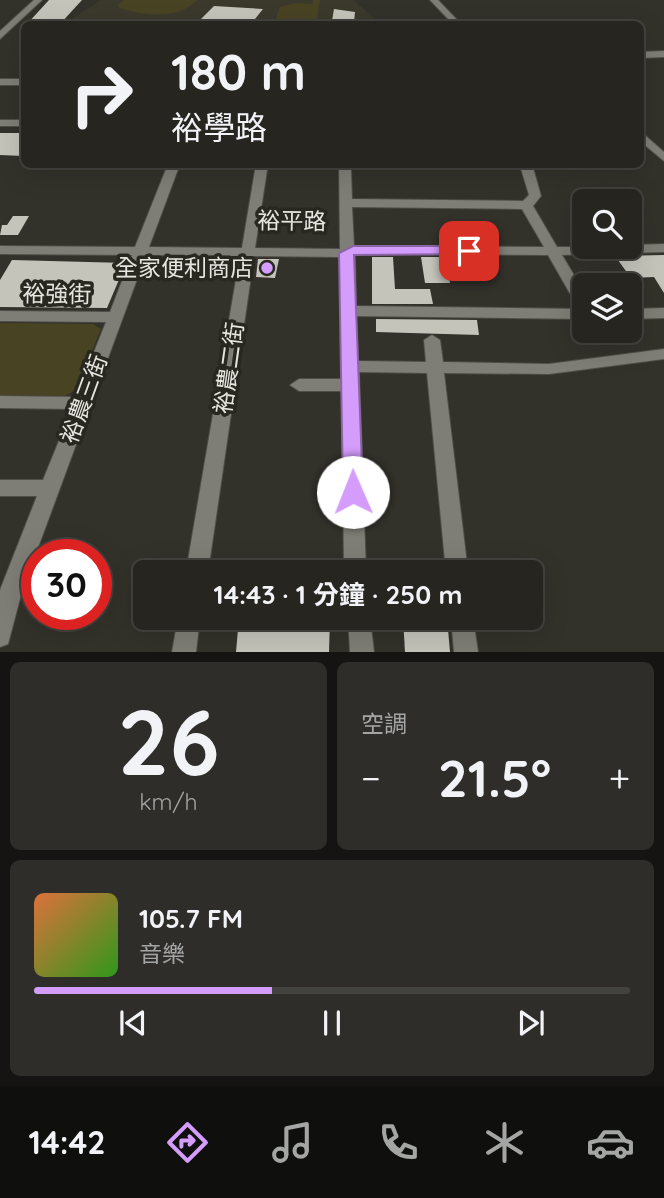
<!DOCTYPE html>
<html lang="zh-TW">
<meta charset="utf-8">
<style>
:root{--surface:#262520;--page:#2e2d29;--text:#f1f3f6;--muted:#a4a5a5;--line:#42423e;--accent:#d49cfb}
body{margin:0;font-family:Quicksand,"Noto Sans TC",sans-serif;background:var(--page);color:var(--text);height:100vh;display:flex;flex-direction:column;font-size:26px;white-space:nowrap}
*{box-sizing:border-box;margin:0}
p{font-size:23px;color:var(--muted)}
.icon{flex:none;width:38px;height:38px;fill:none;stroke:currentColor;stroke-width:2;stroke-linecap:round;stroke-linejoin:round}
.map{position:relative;height:652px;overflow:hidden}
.side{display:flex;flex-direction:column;gap:10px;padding:10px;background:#151412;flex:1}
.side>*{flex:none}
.guide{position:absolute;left:21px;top:21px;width:623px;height:147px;border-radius:10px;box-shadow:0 7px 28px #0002,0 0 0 2px var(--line);background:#262520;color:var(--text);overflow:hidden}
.buttons{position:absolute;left:572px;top:189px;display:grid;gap:14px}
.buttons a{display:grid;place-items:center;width:70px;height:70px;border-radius:10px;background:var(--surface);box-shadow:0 7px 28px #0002,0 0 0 2px var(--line);font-size:35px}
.speed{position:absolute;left:21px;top:539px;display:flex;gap:14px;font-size:35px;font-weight:700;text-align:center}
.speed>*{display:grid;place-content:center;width:91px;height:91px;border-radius:50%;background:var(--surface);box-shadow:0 7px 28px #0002,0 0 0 2px var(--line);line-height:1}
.speed .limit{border:10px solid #d22;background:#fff;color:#111}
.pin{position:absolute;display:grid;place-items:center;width:60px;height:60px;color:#fff;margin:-30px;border-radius:14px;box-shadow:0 4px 10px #0006}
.me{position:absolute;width:77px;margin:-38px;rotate:359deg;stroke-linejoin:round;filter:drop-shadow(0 0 5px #0008)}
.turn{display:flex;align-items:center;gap:24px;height:147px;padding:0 35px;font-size:32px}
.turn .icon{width:91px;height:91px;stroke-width:2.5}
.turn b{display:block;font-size:49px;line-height:60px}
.big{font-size:52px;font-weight:700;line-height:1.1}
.side .tile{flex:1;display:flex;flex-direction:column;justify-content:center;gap:10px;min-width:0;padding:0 24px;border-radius:10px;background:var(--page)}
.side .dial{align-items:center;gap:0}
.dial b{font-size:91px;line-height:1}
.song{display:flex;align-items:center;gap:21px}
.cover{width:84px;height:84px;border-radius:10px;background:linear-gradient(135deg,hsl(20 70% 55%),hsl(110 70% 35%))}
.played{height:7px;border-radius:4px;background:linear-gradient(90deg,var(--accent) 40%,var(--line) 40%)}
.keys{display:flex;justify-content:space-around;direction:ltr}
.heat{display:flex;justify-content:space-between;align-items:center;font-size:38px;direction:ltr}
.side .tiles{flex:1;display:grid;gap:10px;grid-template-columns:1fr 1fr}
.tile:last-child{grid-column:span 2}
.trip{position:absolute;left:133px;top:560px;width:410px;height:70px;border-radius:10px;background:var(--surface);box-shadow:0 7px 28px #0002,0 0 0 2px var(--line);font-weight:700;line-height:70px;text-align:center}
.dock{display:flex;height:112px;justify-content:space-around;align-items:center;background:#0f0f0d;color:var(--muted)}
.dock .icon{width:49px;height:49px}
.dock .on{color:var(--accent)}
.dock b{font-size:32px;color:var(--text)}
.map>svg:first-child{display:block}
.built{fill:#3b392c}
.green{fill:#484323}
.building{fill:#c5c4bb}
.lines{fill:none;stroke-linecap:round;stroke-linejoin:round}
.minor-casing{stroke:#4f4e48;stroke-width:2}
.minor{fill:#7f7e76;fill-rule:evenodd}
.route{fill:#d49cfb;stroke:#8a65a3;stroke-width:2}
.poi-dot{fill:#d49cfb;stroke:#282720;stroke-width:2.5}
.labels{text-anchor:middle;stroke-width:7;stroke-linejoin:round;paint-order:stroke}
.street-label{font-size:23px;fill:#e6e6e1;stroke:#282720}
.poi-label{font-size:23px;fill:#e6e6e1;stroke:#282720;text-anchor:end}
</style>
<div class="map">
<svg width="664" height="652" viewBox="0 0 664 652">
<rect width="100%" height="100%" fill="#32312a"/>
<!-- built -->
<polygon class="built" points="101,0 354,0 380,24 64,24"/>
<!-- green -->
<g class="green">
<path d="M 124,0 L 197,0 C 179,20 143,16 120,8 L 118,5 Z"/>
<polygon points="313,0 320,0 316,24 274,24 280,7 294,3 313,4"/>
<polygon points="0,323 93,324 101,329 76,390 65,396 0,395"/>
</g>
<!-- building -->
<g class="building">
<polygon points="49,0 82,0 60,24 27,24"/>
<polygon points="214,6 263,9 251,24 196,24"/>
<polygon points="334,9 355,12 354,22 332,21"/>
<polygon points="0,133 24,133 24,156 0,155"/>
<polygon points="13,216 29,216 18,235 0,235 2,225 7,225"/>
<polygon points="664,255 664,293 654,277 631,278 615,256"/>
<polygon points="372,257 393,257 395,289 430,289 433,304 372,304"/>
<polygon points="421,257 445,257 450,283 425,283"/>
<polygon points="258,259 279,259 275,278 256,277"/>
<polygon points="12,260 126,263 107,308 0,307 0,280"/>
<polygon points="376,319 477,320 479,335 376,332"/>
<polygon points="239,618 330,618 329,652 236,652"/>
<polygon points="403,618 447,618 450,652 405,652"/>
</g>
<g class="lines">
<!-- minor casing -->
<g class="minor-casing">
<g id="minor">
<polygon points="34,0 42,0 0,39 0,31"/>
<polygon points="430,0 438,0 461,24 453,24"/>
<polygon points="664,51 664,57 640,58 640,52"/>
<rect x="0" y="79" width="24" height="6"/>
<rect x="0" y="120" width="24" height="6"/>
<polygon points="640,131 664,152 664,161 640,141"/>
<path d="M 168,164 L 180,164 L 149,247 L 242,248 L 256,164 L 268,164 L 255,248 L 340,249 L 339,164 L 532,164 L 541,196 L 533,206 L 557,247 L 630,247 L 630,245 L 664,244 L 664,252 L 562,255 L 584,292 L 584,309 L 576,304 L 548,255 L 355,254 L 356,306 L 584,309 L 584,319 L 356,316 L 358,361 L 426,362 L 424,340 L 432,335 L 440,340 L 443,362 L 549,364 L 664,349 L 664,359 L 549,374 L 444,373 L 468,572 L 446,572 L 427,373 L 359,372 L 366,572 L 344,572 L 342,391 L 299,391 L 290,385 L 299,379 L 342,379 L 340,257 L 254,256 L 208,572 L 186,572 L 240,256 L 146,255 L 22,591 L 8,644 L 0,647 L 0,590 L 37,496 L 0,496 L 0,480 L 43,480 L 72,409 L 0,408 L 0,396 L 76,397 L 106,322 L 0,321 L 0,311 L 110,312 L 132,255 L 0,254 L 0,246 L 135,247 ZM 351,169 L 521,169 L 529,195 L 523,201 L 352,199 ZM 352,207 L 522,209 L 544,247 L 354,246 Z"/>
<polygon points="664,308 664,318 630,319 630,309"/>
<polygon points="178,618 200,618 196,652 172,652"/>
<polygon points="348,618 370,618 374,652 350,652"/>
<polygon points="451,618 473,618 478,652 454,652"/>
</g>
</g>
<!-- minor -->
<use href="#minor" class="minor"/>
</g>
<!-- route -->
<polygon class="route" points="469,246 474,248 474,254 354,255 363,492 360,497 346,497 343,492 339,253 353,246"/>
<!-- markers -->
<circle class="poi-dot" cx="267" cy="268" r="7"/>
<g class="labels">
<!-- street labels -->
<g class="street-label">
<text transform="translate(292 221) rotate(1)" y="8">裕平路</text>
<text transform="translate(57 294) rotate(1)" y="8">裕強街</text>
<text transform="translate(229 368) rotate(-82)" y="8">裕農二街</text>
<text transform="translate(84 399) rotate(-70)" y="8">裕農三街</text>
</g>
<!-- poi labels -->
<g class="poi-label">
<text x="253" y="276">全家便利商店</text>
</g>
</g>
</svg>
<div class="buttons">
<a><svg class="icon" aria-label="search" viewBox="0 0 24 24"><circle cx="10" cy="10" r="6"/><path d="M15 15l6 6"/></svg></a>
<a><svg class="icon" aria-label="layers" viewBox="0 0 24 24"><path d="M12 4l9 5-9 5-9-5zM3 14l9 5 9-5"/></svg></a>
</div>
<div class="speed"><div class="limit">30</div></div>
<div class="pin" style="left:469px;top:251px;background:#d93025"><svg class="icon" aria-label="arrive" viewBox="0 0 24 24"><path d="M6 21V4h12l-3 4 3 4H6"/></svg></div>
<svg class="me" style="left:353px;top:492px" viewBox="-20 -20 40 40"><circle r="19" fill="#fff"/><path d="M0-13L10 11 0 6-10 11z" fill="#d49cfb"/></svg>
<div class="trip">14:43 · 1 分鐘 · 250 m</div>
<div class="guide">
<div class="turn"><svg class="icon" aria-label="right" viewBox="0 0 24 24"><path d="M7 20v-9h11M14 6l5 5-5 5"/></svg><div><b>180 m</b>裕學路</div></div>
</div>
</div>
<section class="side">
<div class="tiles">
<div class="tile dial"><b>26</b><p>km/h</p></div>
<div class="tile"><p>空調</p>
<div class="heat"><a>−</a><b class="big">21.5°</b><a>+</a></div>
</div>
<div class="tile">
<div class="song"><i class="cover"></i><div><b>105.7 FM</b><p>音樂</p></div></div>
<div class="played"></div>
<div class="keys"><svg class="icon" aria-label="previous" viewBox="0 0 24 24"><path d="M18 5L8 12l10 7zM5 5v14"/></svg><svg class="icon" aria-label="pause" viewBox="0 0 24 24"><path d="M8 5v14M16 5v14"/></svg><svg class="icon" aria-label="next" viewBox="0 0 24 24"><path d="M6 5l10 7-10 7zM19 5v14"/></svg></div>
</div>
</div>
</section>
<nav class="dock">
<b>14:42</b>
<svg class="icon on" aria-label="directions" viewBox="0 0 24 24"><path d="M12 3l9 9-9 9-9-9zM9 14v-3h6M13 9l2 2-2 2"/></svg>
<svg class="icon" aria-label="music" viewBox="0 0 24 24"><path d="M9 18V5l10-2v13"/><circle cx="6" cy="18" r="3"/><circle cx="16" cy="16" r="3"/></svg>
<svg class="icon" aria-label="phone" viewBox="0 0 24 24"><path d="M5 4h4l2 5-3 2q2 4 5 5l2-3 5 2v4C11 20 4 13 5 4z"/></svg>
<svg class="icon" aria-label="climate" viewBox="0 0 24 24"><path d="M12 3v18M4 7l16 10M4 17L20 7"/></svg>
<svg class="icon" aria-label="car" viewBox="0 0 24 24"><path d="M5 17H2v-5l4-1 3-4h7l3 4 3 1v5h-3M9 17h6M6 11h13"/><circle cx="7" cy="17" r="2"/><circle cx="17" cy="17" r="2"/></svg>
</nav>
